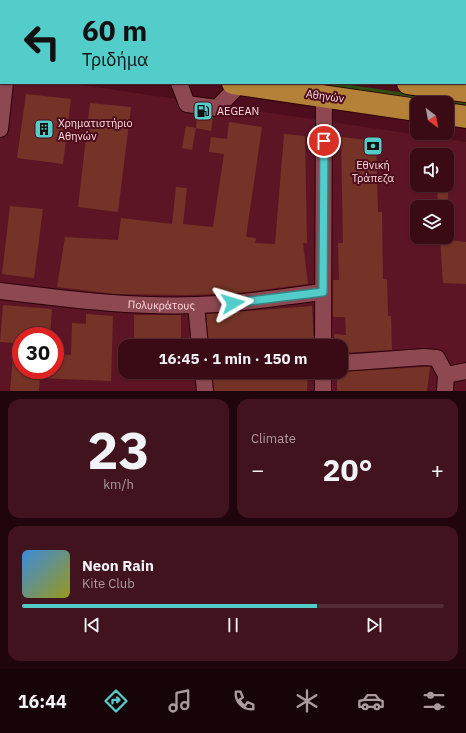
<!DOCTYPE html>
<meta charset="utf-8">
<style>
:root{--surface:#3a0a15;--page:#41131e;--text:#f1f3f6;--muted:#ab9aa0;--line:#542b34;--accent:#53cdca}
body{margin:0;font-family:"IBM Plex Sans",sans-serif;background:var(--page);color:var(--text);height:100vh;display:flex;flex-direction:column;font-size:15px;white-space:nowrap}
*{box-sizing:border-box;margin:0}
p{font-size:13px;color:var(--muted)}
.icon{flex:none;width:22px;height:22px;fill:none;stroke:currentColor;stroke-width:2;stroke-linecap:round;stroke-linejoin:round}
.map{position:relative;height:391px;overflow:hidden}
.drawer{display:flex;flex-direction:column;gap:8px;padding:8px;background:#20060c;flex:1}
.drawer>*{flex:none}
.banner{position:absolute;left:0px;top:0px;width:466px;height:84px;box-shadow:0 1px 3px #0004,0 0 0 1px var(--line);background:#53cdca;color:#111;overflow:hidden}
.needle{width:26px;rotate:148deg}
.buttons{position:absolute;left:410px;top:96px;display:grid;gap:8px}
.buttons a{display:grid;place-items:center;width:44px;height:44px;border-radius:8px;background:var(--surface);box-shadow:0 1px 3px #0004,0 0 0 1px var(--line);font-size:20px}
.speed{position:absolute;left:12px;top:327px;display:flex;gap:8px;font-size:20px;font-weight:700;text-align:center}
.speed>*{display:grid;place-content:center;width:52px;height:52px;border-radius:50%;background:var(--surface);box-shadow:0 1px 3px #0004,0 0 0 1px var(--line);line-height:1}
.speed .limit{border:6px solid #d22;background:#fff;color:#111}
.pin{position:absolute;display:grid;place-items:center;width:34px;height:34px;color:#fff;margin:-17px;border:2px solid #fff;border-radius:50%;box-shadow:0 1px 4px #0007}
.me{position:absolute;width:44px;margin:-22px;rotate:83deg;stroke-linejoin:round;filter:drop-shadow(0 0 3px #0008)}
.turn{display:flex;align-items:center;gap:14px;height:84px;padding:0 16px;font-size:18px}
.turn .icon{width:52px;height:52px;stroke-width:2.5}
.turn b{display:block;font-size:28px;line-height:34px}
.big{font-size:30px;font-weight:700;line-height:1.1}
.drawer .widget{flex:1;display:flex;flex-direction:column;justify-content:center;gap:6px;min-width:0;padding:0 14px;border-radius:12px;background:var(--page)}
.drawer .dial{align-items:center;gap:0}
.dial b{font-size:52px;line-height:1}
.song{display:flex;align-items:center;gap:12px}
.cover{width:48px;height:48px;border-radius:6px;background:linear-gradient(135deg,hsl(210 70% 55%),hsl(60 70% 35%))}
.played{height:4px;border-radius:2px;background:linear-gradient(90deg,var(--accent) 70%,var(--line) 70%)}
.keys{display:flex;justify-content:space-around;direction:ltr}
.heat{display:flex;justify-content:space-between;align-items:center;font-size:22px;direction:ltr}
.drawer .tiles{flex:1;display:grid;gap:8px;grid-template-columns:1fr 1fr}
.widget:last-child{grid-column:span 2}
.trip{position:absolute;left:118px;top:339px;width:230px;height:40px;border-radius:12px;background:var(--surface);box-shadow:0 1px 3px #0004,0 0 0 1px var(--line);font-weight:700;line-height:40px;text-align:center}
.dock{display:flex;height:64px;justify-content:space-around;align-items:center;background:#170408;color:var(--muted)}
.dock .icon{width:28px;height:28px}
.dock .current{color:var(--accent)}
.dock b{font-size:18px;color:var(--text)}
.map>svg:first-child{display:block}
.built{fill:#5d1526;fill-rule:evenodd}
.green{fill:#2e4e0e}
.building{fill:#743326}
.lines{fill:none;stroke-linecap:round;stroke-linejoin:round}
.minor-casing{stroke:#2b0008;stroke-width:18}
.highway-casing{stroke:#2b0008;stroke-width:24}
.minor{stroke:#8d4851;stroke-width:16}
.highway{stroke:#b48139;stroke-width:22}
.route-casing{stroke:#368583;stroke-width:10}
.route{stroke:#53cdca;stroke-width:7}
.labels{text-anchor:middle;stroke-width:4;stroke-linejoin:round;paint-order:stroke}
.street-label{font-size:11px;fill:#fbd9db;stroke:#4d0d1c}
.poi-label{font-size:11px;fill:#fbd9db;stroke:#4d0d1c;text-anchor:start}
</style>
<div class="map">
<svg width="466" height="391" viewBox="0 0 466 391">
<rect width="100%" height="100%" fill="#4d0d1c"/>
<!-- built -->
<g class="built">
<polygon points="0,0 346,0 1,1 1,7"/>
<polygon points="419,0 466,0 466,70 465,1"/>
<path d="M 0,73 L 1,83 L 68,83 L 466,142 L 466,391 L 0,391 ZM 417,155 L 447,155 L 447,185 L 417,185 ZM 417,207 L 447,207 L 447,237 L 417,237 ZM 21,336 L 55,336 L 55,370 L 21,370 ZM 125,346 L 341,346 L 341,372 L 125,372 Z"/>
</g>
<!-- green -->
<polygon class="green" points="278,83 337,83 466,102 466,110 447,107 447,103 418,103"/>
<!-- building -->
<g class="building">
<polygon points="26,94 71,99 63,164 17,158"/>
<polygon points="90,103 131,107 118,212 78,207"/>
<polygon points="197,115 213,117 211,131 196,128"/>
<polygon points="229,122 262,127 246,237 256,238 255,243 275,244 284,134 305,136 307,243 303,243 308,284 238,293 186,295 115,294 57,287 65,237 118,240 121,218 172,224 176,187 187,188 183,224 213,227 224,154 209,152 211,137 227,139"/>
<polygon points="186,126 196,128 192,150 182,148"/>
<polygon points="341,137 376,141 378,212 382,212 383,279 387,279 388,316 391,316 392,350 341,353 341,346 334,346 334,334 346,335 345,317 333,317 333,280 339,280 338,243 343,243"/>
<polygon points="437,185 449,185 447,207 438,207"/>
<polygon points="10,206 43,209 34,278 2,274"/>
<polygon points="440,237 452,237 451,240 466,242 466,284 443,283"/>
<polygon points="3,305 52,309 50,336 21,336 21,370 55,370 55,354 71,355 72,323 86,324 86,314 113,316 111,381 40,378 39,391 10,391 14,343 0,342"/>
<polygon points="312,306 314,346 209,346 206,314"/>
<rect x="134" y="315" width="47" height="31"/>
<polygon points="424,367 430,367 427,391 337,391 337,372"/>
<polygon points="213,372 308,372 307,391 214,391"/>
</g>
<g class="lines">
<!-- minor casing -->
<g class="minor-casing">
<g id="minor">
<polyline points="138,0 139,1"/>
<polyline points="153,0 154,1"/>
<polyline points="15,1 15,0"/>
<polyline points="355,1 355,0"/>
<polyline points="179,83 187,104 217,108 240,84"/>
<polyline points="0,129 5,83"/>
<path id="s1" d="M 0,291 C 72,300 145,309 218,304 C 253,302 288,296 323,292"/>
<polyline points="196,305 200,346"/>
<polyline points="323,346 324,96"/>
<polyline points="341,363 424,357 437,358 446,375"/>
<polyline points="203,372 205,391"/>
<polyline points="323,391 323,372"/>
<polyline points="445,391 446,375 466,371"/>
</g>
</g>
<!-- highway casing -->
<g class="highway-casing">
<g id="highway">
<polyline points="0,24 1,24"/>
<polyline points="0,49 1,50"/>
<polyline points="233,83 417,110"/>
<polyline points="408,83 466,91"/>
<polyline points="447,114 466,117"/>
</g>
</g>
<!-- minor -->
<use href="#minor" class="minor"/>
<!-- highway -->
<use href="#highway" class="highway"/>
</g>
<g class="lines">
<!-- route casing -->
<g class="route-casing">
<polyline id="route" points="233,303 323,292 324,141"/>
</g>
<!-- route -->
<use href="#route" class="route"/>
</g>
<!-- icons -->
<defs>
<g id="fuel-square" transform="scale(1)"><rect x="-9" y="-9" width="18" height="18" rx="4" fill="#53cdca" stroke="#4d0d1c"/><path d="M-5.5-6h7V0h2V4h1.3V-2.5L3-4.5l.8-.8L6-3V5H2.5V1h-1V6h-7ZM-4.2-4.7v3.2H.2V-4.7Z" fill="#111"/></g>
<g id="building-square" transform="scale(1)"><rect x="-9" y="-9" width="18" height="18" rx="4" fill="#53cdca" stroke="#4d0d1c"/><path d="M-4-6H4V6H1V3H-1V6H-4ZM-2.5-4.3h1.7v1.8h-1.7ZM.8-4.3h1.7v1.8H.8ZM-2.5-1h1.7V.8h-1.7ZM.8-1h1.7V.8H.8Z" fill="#111"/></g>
<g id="bank-square" transform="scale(1)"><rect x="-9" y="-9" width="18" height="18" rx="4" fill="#53cdca" stroke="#4d0d1c"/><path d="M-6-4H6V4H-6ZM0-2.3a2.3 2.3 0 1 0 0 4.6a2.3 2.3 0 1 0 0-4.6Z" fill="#111"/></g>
</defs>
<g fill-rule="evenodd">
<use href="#fuel-square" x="203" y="111"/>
<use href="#building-square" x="44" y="129"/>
<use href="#bank-square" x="373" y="146"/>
</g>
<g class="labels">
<!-- street labels -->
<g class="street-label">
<text transform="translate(325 96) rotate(8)" y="4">Αθηνών</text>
<text dy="4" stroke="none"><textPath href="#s1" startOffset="162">Πολυκράτους</textPath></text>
</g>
<!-- poi labels -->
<g class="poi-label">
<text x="217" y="115">AEGEAN</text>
<text x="58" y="127">Χρηματιστήριο<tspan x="58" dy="13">Αθηνών</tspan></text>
<text x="373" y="169" text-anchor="middle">Εθνική<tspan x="373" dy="13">Τράπεζα</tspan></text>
</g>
</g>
</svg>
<div class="buttons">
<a><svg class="needle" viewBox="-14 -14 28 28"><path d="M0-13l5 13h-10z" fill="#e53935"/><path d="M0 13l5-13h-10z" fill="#ab9aa0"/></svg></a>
<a><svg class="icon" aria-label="sound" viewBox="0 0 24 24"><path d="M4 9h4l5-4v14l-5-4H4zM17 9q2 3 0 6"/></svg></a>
<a><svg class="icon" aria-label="layers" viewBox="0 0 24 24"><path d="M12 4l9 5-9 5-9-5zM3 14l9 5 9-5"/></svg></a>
</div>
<div class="speed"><div class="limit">30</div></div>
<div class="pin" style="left:324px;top:141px;background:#d93025"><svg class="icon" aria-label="arrive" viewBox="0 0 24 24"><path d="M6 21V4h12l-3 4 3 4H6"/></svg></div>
<svg class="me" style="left:233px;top:303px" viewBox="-20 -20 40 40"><path d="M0-17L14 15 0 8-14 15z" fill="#53cdca" stroke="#fff" stroke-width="4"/></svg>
<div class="trip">16:45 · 1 min · 150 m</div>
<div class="banner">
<div class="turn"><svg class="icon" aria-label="left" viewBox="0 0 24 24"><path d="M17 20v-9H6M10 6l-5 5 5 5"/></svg><div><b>60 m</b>Τριδήμα</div></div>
</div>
</div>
<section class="drawer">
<div class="tiles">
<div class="widget dial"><b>23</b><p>km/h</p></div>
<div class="widget"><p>Climate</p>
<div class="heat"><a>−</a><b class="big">20°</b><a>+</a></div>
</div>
<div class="widget">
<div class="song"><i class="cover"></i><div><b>Neon Rain</b><p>Kite Club</p></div></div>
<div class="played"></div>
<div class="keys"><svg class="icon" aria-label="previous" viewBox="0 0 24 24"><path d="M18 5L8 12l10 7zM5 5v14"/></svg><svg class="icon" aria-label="pause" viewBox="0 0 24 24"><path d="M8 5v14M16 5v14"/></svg><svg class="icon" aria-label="next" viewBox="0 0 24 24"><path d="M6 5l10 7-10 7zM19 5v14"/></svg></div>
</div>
</div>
</section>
<nav class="dock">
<b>16:44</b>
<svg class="icon current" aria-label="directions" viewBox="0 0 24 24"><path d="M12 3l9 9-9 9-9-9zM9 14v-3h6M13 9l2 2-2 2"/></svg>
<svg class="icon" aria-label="music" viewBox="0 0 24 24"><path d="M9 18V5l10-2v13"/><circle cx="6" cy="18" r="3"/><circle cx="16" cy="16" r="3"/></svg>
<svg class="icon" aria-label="phone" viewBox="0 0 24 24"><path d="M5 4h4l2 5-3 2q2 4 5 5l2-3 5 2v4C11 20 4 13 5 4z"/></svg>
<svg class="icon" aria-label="climate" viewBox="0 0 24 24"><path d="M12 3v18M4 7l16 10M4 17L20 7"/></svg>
<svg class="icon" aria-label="car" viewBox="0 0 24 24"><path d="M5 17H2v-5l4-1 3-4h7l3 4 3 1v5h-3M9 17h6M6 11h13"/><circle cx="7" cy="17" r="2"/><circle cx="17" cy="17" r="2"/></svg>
<svg class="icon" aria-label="filters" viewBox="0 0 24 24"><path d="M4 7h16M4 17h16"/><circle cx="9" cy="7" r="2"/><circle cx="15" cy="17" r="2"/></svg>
</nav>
